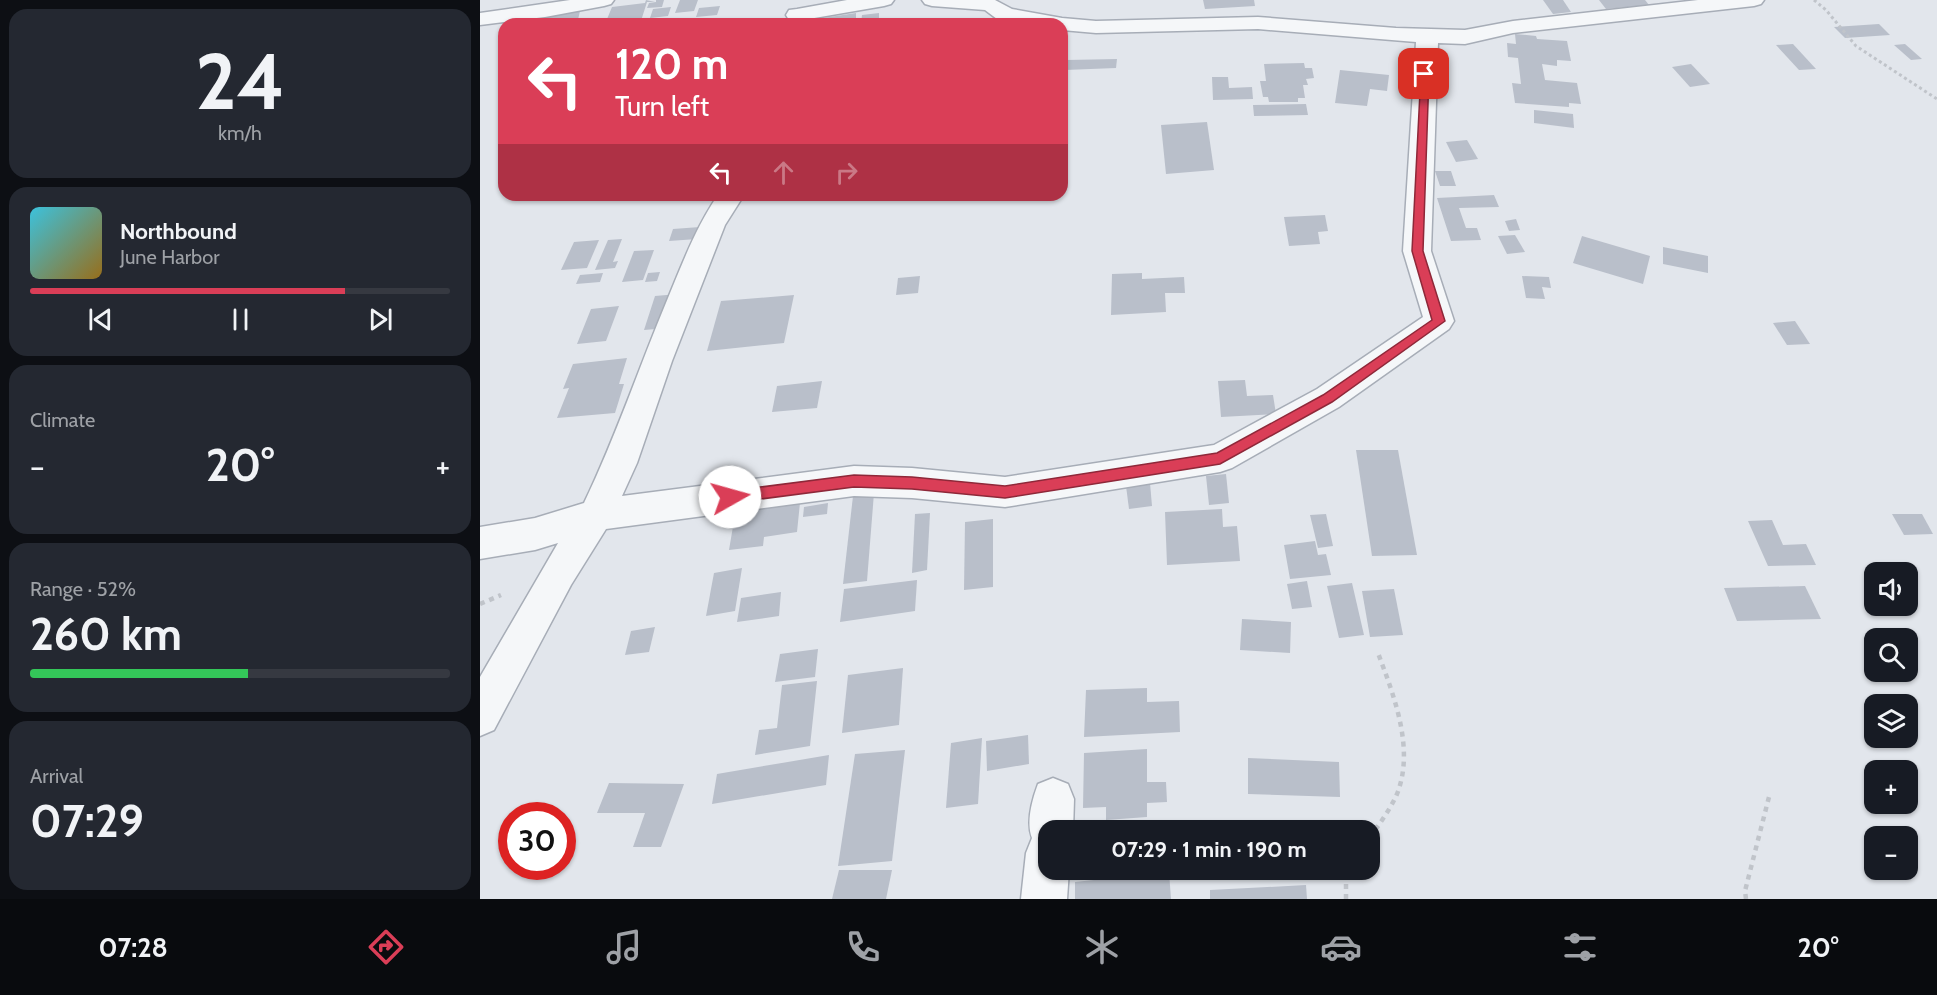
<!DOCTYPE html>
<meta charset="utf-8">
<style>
:root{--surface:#171b24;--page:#242831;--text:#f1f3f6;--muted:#9ea1a6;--line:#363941;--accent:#da3e57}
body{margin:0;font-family:Cabin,sans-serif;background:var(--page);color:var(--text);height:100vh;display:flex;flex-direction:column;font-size:22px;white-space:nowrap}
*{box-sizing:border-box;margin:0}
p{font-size:20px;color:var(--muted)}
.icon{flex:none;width:33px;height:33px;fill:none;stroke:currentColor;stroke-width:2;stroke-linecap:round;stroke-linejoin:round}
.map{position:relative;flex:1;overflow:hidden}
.panel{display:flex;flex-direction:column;gap:9px;padding:9px;background:#0d0f14;width:480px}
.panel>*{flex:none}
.banner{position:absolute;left:18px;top:18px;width:570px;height:183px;border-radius:18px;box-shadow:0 2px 4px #0004;background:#da3e57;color:#fff;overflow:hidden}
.fabs{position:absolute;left:1384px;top:562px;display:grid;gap:12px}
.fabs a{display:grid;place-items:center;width:54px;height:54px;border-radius:12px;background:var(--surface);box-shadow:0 2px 4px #0004;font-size:30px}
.speed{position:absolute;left:18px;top:802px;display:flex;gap:12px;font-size:30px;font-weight:700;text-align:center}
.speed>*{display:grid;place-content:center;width:78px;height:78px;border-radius:50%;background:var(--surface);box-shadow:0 2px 4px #0004;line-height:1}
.speed .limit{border:9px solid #d22;background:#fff;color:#111}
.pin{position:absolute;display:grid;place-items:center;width:51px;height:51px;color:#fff;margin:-26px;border-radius:12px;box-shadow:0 3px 9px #0006}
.me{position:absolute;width:66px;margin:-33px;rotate:83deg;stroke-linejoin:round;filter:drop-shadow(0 0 4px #0008)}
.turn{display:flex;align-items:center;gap:21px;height:126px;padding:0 18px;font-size:27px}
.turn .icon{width:78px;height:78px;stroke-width:2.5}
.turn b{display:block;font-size:42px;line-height:51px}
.lanes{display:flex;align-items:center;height:57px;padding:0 18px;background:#0003;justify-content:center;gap:30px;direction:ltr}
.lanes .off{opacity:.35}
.big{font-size:45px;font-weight:700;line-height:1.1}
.panel .widget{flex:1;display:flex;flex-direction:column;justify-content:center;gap:9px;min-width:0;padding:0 21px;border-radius:18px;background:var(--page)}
.panel .dial{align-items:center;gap:0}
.dial b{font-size:78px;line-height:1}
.song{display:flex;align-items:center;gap:18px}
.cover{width:72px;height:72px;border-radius:9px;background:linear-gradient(135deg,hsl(190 70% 55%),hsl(40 70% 35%))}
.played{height:6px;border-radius:3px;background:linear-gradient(90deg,var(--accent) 75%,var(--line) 75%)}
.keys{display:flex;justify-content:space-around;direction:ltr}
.heat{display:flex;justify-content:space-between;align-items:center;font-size:33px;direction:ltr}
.charge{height:9px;border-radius:4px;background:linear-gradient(90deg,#34c759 52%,var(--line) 0)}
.trip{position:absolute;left:558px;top:820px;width:342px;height:60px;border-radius:18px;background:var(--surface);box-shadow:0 2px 4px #0004;font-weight:700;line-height:60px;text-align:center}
.tab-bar{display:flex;height:96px;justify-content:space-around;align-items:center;background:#090b0e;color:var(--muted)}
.tab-bar .icon{width:42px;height:42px}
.tab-bar .selected{color:var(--accent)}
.tab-bar b{font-size:27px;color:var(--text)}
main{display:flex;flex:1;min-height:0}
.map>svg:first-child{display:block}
.building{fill:#b9bfca}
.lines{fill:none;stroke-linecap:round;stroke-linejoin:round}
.minor-casing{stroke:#a7adb7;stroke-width:3}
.path-far1{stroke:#c0c4ca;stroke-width:3;stroke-dasharray:3 3;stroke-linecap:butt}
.path{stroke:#c0c4ca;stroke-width:4.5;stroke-dasharray:5 5;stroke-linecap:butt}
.minor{fill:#f5f7f9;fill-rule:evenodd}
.route{fill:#da3e57;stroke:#8e2839;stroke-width:1.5}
</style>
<main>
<section class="panel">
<div class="widget dial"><b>24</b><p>km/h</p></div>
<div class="widget">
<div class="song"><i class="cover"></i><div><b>Northbound</b><p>June Harbor</p></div></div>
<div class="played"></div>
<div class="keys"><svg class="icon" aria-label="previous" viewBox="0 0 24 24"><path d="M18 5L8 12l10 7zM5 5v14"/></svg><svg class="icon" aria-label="pause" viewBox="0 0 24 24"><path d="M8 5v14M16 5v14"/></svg><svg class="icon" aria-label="next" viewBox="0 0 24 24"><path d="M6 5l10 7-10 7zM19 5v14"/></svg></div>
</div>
<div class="widget"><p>Climate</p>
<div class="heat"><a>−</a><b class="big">20°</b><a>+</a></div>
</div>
<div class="widget"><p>Range · 52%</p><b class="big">260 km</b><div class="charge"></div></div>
<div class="widget"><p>Arrival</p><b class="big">07:29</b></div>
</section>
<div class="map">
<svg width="1457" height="899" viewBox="0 0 1457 899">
<rect width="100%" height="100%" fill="#e2e6ec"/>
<!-- building -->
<g class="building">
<polygon points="166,0 175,2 167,2 160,24 125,24 132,7 165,3"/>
<polygon points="176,0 184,0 182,7 167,8 169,3 176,2"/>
<polygon points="200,0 218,0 214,11 195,13"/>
<polygon points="723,0 774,0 775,6 725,9"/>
<polygon points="1063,0 1083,0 1091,12 1073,14"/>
<polygon points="1119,0 1165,0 1169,5 1126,9"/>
<polygon points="240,6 237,15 216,17 219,8"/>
<polygon points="191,7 188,16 170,18 173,9"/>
<polygon points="100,11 97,24 63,24 65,16"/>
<polygon points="376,13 376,22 343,24 343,18"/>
<polygon points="399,13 399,24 381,24 382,15"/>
<polygon points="1399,24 1410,35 1365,38 1354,27"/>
<polygon points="1035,34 1056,36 1057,39 1087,41 1091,61 1077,60 1077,66 1062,64 1065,80 1097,83 1101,104 1089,103 1089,107 1035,103 1032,83 1041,84 1038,58 1028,57 1027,43 1036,44"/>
<polygon points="1313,44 1336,69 1319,70 1296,45"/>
<polygon points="1425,44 1442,59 1431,60 1414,45"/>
<polygon points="637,59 636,68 585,70 586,60"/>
<polygon points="824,63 825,68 832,68 834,78 826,79 828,85 823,85 825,98 818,98 818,102 789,102 788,97 783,97 780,81 786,81 784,64"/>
<polygon points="1211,64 1230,84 1210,87 1192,67"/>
<polygon points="860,70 909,75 907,91 890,89 887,106 855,103"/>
<polygon points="732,77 748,77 749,88 772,87 773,99 733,100"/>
<polygon points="826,104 828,115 774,116 773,105"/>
<polygon points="1054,110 1093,114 1094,128 1054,123"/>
<polygon points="727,122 734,170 686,174 681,125"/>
<polygon points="987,140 998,159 976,162 966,142"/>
<polygon points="955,171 971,171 976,186 960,186"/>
<polygon points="1014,195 1019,207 979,208 986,228 997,228 1001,240 971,241 957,198"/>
<polygon points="845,215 848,231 838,232 840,244 809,246 804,217"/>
<polygon points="1036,219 1040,230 1029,231 1025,221"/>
<polygon points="220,227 217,239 189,241 193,229"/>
<polygon points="1035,235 1045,252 1027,254 1018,236"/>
<polygon points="1102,236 1170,256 1163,284 1093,263"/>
<polygon points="142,239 133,262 138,261 135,268 115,270 128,240"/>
<polygon points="119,240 107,268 81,270 94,242"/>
<polygon points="1183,247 1228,256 1228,273 1183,264"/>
<polygon points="174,250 163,280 142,282 154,251"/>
<polygon points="180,272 177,281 165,282 168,273"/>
<polygon points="123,273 120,282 96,284 100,275"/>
<polygon points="662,273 662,279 704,277 705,293 685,293 686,312 631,315 632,274"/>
<polygon points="440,276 438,293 416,295 418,278"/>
<polygon points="1042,276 1069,277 1071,288 1062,287 1065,299 1046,298"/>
<polygon points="198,294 187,328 164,330 175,296"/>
<polygon points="314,295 304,343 227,351 241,301"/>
<polygon points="139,306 126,341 97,344 111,309"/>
<polygon points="1315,321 1330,344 1307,345 1293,323"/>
<polygon points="147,358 139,384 144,384 135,413 77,418 89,388 83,389 93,364"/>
<polygon points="765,380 767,396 793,395 796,414 741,417 738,381"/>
<polygon points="342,381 337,408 292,412 297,386"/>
<polygon points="876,450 918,450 937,555 892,556"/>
<polygon points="746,474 749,503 729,505 726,476"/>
<polygon points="670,483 672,506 649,509 646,486"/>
<polygon points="321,493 317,532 284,537 283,546 249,550 257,503"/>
<polygon points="394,493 387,581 363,584 373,496"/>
<polygon points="348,503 347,514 323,517 324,507"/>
<polygon points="742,509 743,527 757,526 760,561 687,565 685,512"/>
<polygon points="450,513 447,570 432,573 435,514"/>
<polygon points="846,514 853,546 838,548 830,515"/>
<polygon points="1412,514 1442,514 1453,534 1424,535"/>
<polygon points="513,519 513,587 484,590 485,522"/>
<polygon points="1292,520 1303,545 1326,544 1336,565 1288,566 1268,521"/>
<polygon points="835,541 838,555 846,554 851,575 810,579 804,545"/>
<polygon points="262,568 255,611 226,616 234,573"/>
<polygon points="437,580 435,611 360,622 364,589"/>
<polygon points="827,581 832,607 812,609 807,584"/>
<polygon points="872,583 884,635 859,638 847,586"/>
<polygon points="1325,586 1341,619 1257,621 1244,588"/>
<polygon points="914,589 923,635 890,637 882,591"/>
<polygon points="301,592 299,616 257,622 261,598"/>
<polygon points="762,619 811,622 810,653 760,650"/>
<polygon points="175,627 169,652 145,655 151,631"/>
<polygon points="338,649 335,677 295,682 300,654"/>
<polygon points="423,668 419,725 362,733 368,675"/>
<polygon points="337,681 330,746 275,755 279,730 297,728 302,685"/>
<polygon points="667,688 667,702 699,701 700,732 604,737 606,690"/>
<polygon points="548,735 549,764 507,771 506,741"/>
<polygon points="502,738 498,804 466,808 471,743"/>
<polygon points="667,749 667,782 686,782 687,802 667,803 667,817 626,820 626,807 603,808 604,753"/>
<polygon points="425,750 412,861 358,866 375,754"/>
<polygon points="349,755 346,785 232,804 237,774"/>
<polygon points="768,758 859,762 860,797 768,794"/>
<polygon points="129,783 204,784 181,847 153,847 165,813 117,813"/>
<polygon points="359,870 412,870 406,899 352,899"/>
<polygon points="689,872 691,899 595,899 595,882"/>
<polygon points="826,885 827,899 730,899 730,890"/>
</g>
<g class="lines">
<!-- minor casing -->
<g class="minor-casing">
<g id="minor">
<polygon points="90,0 134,0 131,4 124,6 65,17 0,25 0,13"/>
<polygon points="367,0 414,0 411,4 404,6 317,21 309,20 306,15 309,10 317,9"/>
<path d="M 442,0 L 515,0 L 532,9 L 582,18 L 616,21 L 778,17 L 916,28 L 985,30 L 1033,21 L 1218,0 L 1284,0 L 1281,4 L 1274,6 L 1033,33 L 985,44 L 958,43 L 951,251 L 974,321 L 969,329 L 859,407 L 752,468 L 740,472 L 525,507 L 432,498 L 374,496 L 126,529 L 91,585 L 14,730 L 0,736 L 0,677 L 78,543 L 55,550 L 0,559 L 0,527 L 55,518 L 104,503 C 136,437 159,367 188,298 C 203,262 216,227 238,195 L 264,195 L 245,225 L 192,361 L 157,463 L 142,496 L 374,466 L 432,468 L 525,477 L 734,445 L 837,389 L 943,317 L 923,251 L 936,42 L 778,29 L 616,33 L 582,30 L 582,24 L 545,24 L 517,19 L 505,10 L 452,6 L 445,4 Z"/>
<path d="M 573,778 L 588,784 L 594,799 L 593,831 L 568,831 L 568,870 L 589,870 L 587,899 L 541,899 L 546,853 L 552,838 C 546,822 552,800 558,784 Z"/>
</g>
</g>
<!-- path-far1 -->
<polyline class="path-far1" points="1334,0 1346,10 1376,46 1457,99"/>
<!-- path -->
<g class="path">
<polyline points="0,604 21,595"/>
<path d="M 890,838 C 899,824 910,810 917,794 C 935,749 914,696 898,653"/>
<polyline points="866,899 866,874 869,870"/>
<polyline points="1266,899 1265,891 1290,793"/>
</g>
<!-- minor -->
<use href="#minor" class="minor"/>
</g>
<!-- route -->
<polygon class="route" points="941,72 949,74 943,251 965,321 852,402 740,464 525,498 432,489 374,487 250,503 245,502 243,497 245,493 250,491 374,475 432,477 525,486 737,453 843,395 952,320 932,251"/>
</svg>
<div class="fabs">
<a><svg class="icon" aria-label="sound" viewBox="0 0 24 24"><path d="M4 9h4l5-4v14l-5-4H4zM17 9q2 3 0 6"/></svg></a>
<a><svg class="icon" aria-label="search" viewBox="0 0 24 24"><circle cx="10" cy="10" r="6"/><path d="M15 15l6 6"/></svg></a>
<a><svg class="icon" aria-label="layers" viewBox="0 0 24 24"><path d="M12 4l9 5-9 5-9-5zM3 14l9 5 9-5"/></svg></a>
<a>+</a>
<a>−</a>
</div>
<div class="speed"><div class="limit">30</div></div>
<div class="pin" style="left:944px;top:74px;background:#d93025"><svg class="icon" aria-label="arrive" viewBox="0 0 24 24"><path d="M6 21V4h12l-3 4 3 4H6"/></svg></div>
<svg class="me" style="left:250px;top:497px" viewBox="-20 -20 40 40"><circle r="19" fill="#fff"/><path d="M0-13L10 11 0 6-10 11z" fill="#da3e57"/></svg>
<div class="trip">07:29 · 1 min · 190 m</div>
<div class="banner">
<div class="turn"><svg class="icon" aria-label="left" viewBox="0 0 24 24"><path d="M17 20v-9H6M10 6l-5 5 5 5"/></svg><div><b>120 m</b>Turn left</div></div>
<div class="lanes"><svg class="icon" aria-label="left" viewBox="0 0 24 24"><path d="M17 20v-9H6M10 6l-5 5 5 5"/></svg><svg class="icon off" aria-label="ahead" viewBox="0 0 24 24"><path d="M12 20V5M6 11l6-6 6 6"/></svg><svg class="icon off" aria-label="right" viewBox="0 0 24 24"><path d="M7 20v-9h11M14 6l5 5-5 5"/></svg></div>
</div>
</div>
</main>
<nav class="tab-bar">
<b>07:28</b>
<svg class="icon selected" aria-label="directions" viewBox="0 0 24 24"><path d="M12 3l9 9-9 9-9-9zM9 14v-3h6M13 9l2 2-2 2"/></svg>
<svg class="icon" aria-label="music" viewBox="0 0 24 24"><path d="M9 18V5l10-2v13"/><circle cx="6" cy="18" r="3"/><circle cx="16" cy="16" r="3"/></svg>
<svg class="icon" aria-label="phone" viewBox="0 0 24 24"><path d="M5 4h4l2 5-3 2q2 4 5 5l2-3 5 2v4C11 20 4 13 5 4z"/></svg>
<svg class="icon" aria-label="climate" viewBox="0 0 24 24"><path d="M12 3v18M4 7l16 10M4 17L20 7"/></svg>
<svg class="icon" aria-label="car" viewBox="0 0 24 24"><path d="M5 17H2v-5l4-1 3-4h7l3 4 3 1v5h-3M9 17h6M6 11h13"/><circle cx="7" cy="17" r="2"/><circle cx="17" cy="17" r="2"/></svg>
<svg class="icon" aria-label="filters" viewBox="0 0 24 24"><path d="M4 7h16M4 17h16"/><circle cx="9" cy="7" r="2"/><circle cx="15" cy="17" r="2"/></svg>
<b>20°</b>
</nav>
